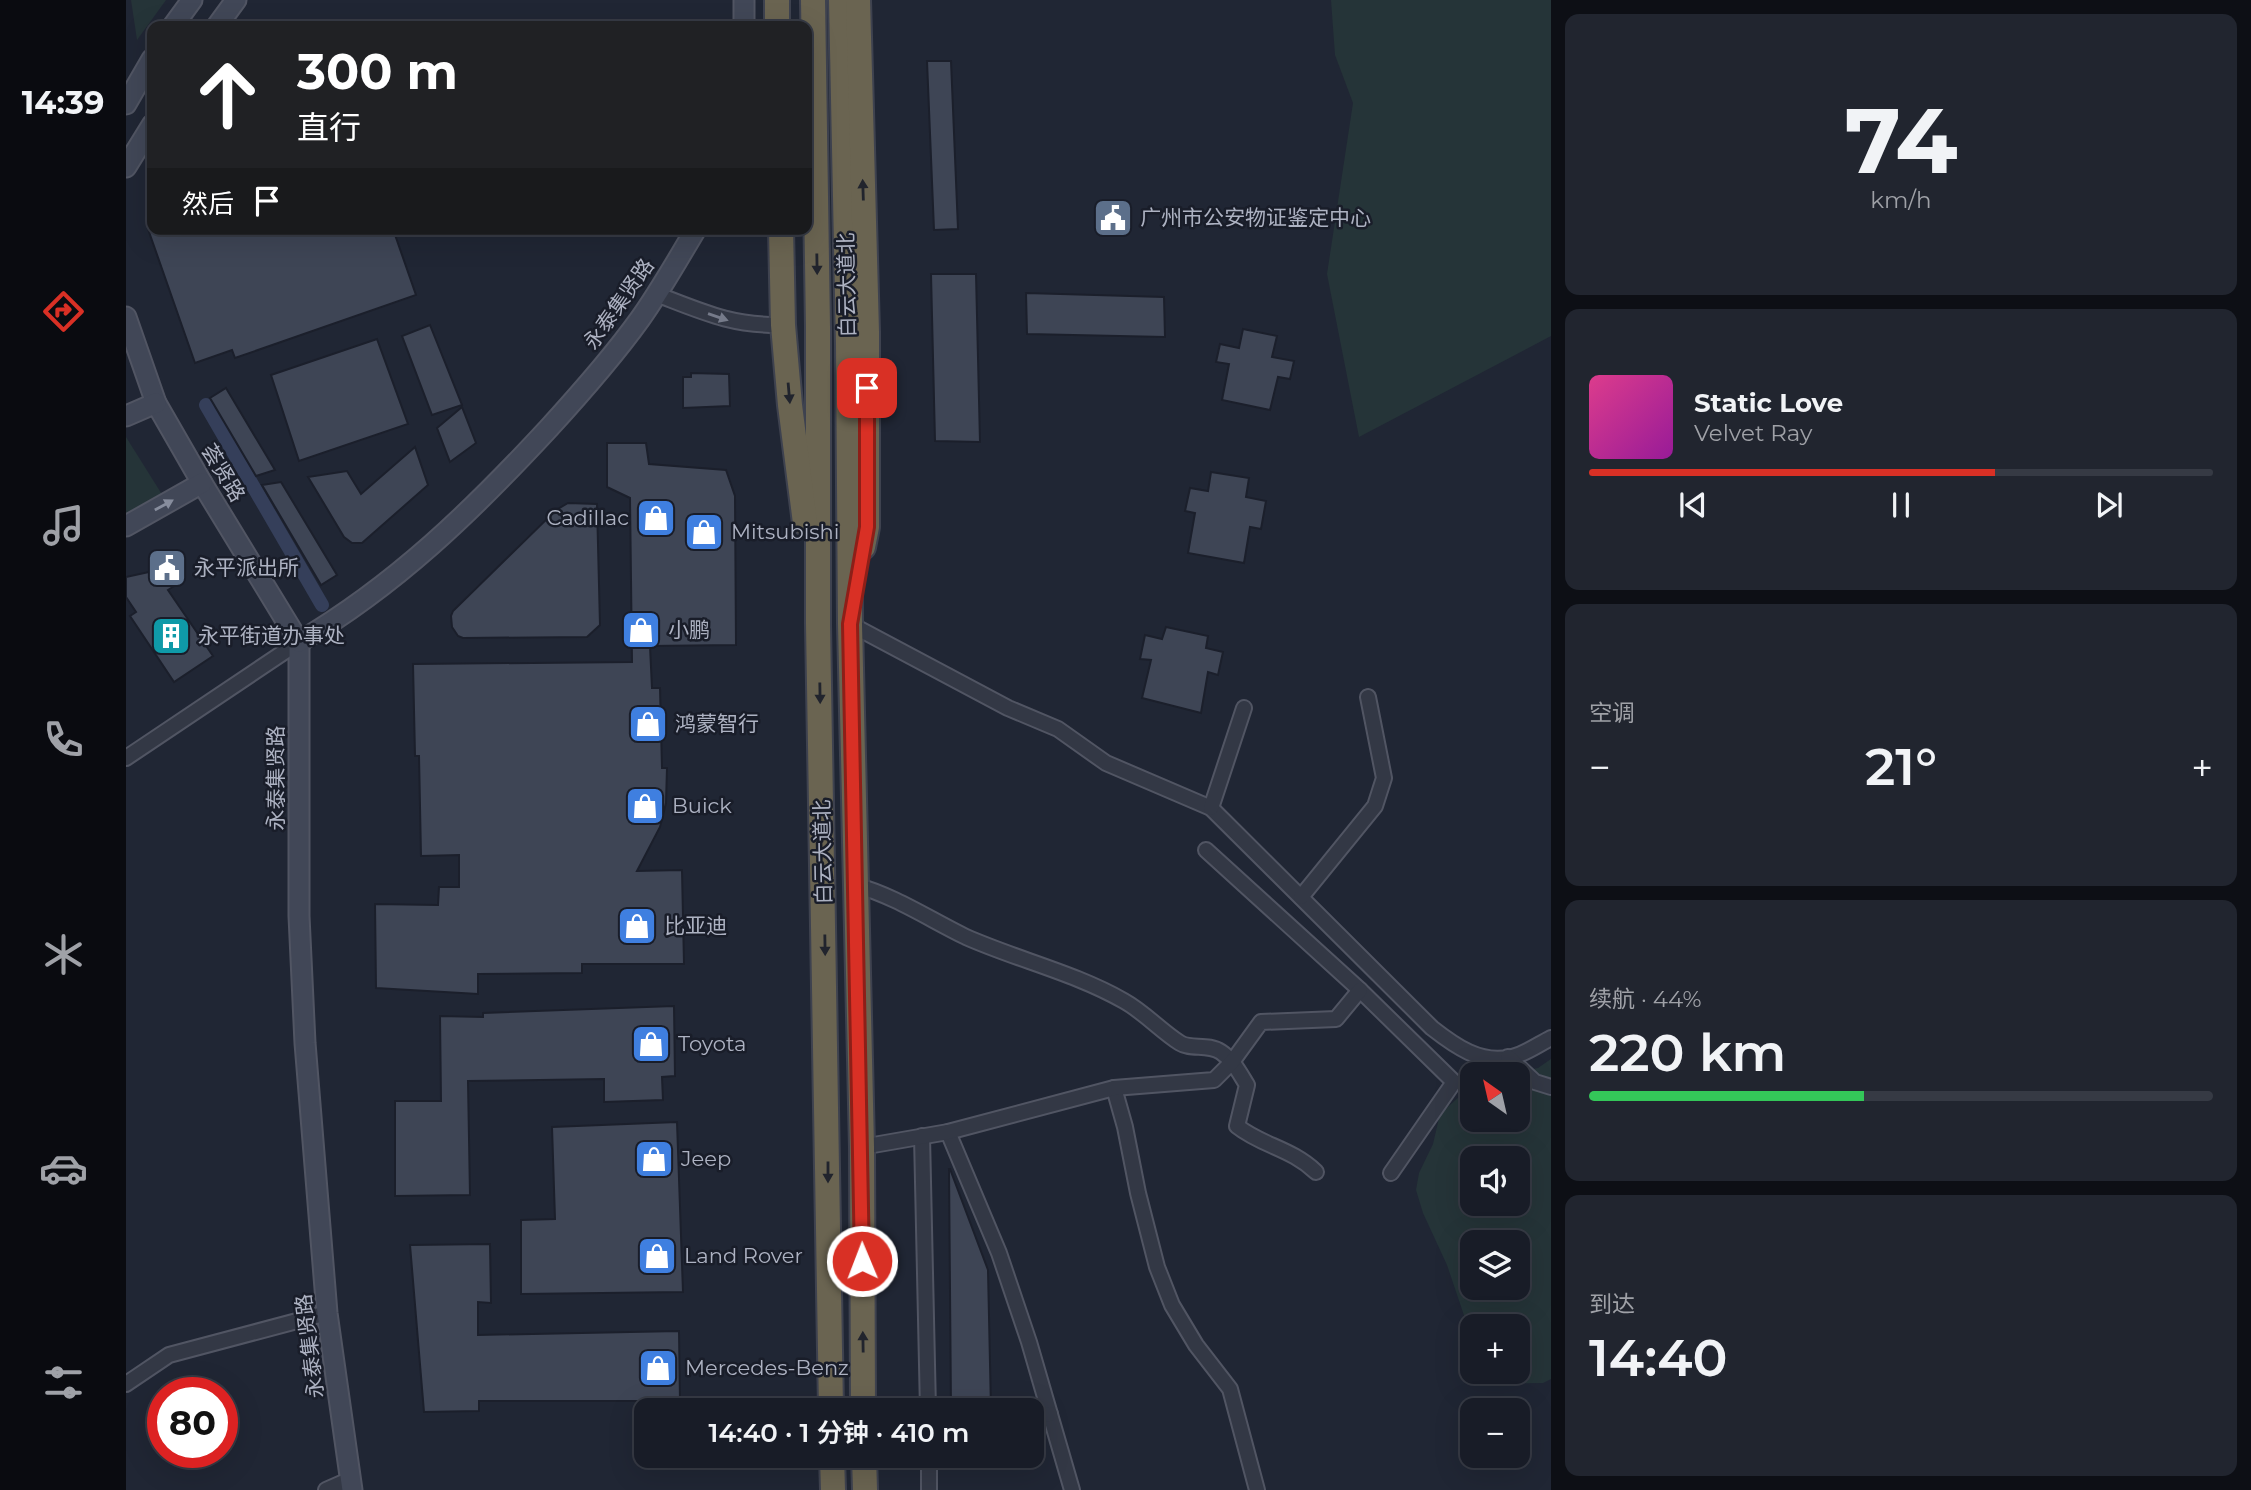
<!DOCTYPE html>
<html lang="zh">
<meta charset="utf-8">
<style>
:root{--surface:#181c27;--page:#21252f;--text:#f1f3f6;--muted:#9fa1a7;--line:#363a44;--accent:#d93025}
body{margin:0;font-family:Montserrat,"Noto Sans SC",sans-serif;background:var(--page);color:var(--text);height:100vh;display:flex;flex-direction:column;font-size:26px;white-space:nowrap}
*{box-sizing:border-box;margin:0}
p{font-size:23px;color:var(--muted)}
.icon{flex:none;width:38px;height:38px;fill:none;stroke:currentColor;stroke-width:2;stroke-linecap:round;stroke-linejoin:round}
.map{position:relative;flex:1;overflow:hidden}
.panel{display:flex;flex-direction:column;gap:14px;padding:14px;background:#0d0f15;width:700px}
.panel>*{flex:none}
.hud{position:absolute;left:21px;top:21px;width:665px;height:214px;border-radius:14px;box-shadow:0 7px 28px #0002,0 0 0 2px var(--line);background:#202124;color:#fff;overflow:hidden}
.needle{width:46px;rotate:326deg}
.tools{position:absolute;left:1334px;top:1062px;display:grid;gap:14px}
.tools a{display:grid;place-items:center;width:70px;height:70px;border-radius:14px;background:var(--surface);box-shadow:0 7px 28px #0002,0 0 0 2px var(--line);font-size:35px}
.speed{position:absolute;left:21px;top:1377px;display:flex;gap:14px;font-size:35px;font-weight:700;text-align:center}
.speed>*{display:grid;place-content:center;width:91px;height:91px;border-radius:50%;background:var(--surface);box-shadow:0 7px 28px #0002,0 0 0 2px var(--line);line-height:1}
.speed .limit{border:10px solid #d22;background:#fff;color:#111}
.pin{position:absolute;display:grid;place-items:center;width:60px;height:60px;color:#fff;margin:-30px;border-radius:14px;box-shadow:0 4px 10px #0006}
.me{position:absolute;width:77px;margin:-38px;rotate:359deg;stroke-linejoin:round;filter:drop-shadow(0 0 5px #0008)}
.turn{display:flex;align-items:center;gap:24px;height:147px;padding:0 35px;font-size:32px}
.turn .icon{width:91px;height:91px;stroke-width:2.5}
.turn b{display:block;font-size:49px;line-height:60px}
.then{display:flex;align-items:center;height:66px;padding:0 35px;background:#0003;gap:14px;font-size:26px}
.big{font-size:52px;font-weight:600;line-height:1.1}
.panel .tile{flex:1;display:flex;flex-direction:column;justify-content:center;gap:10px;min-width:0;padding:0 24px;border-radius:14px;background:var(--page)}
.panel .dial{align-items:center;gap:0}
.dial b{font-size:91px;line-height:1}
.song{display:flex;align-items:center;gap:21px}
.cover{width:84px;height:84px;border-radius:10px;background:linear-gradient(135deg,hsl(330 70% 55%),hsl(300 70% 35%))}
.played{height:7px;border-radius:4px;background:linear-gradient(90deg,var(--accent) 65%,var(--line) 65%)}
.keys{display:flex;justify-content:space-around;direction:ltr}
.heat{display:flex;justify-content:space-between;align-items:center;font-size:38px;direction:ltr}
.charge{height:10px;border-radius:5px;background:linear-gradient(90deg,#34c759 44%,var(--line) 0)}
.trip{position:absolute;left:508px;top:1398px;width:410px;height:70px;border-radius:14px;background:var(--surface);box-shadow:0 7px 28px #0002,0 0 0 2px var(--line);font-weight:600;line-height:70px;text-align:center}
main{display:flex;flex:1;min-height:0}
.dock{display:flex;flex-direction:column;width:126px;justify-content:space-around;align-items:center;background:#0a0b10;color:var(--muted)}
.dock .icon{width:49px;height:49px}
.dock .on{color:var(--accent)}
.dock b{font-size:32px;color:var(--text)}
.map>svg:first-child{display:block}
.green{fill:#253438;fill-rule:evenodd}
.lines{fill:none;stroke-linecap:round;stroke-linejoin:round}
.canal{stroke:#353f5a;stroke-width:14}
.building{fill:#3e4555;stroke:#1b1f2b;stroke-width:2}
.street-casing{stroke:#515563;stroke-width:18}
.secondary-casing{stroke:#515563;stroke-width:23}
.highway-casing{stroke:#3e424f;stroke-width:28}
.street{stroke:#333845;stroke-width:14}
.secondary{stroke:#414757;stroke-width:19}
.highway{stroke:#6a6451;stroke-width:24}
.oneway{fill:#21242d}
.oneway2{fill:#767b8a}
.oneway3{fill:#878d9d}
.route-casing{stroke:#8d1f18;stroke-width:18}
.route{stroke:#d93025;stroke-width:12}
.labels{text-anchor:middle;stroke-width:5;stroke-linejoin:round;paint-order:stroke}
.poi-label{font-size:21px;fill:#adb2c2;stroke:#191d29;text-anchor:start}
.street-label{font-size:21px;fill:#adb2c2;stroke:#191d29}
</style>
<main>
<nav class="dock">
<b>14:39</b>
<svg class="icon on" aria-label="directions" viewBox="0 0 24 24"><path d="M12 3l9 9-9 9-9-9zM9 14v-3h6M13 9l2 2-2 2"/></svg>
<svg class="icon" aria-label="music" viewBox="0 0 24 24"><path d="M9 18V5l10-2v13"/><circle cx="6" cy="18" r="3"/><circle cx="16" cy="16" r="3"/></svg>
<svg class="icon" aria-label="phone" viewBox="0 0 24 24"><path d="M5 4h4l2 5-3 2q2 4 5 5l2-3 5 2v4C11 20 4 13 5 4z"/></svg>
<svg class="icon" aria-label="climate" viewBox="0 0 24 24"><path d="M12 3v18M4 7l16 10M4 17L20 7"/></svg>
<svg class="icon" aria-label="car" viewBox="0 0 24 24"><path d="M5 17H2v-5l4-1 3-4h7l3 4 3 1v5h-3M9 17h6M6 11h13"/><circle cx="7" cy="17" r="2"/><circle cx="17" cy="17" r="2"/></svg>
<svg class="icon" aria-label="filters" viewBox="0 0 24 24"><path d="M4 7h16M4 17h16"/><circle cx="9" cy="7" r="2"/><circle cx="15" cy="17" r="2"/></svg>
</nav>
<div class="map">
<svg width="1425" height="1490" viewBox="0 0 1425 1490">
<rect width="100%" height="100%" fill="#202634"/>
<!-- green -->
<g class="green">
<polygon points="5,0 40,0 11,40"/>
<polygon points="1205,0 1425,0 1425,336 1233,437 1201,274 1227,103 1209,55"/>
<polygon points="0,437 37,496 0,515"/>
<path d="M 1425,1059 L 1425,1379 L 1417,1383 L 1361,1384 L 1357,1372 L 1391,1372 L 1391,1326 L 1346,1326 L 1346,1339 L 1321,1265 L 1297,1213 L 1290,1190 L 1293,1173 L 1307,1144 L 1314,1114 L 1346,1085 L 1346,1120 L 1391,1120 L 1391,1074 L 1385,1074 L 1412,1068 ZM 1346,1158 L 1391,1158 L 1391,1204 L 1346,1204 ZM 1346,1242 L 1391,1242 L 1391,1288 L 1346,1288 Z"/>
</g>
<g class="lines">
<!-- canal -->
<polyline class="canal" points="80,405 196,605"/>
</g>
<!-- building -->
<g class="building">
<polygon points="801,61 825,61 832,229 808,230"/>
<polygon points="22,229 158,229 159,235 175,229 267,229 290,295 109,358 106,350 69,363"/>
<polygon points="805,274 850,274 854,442 809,441"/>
<polygon points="900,293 1038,297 1039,337 901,334"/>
<polygon points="304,325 336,405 306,415 276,336"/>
<polygon points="1117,329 1151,336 1146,357 1168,361 1164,379 1152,377 1144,410 1096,400 1103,364 1090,362 1094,344 1113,348"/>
<polygon points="251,339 282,424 173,461 145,375"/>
<polygon points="565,373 603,374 604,406 557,408 557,377 565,377"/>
<polygon points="100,388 149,470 130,476 84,398"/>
<polygon points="336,407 350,443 324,462 311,428"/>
<polygon points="481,443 520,443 523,464 600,470 609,496 610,645 524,646 526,688 534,688 536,768 541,768 540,803 534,827 511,871 556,870 558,964 456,964 456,973 352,974 352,994 250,988 249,904 312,905 313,887 333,887 333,855 295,856 293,756 289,756 287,664 506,662 504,498 481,487"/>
<polygon points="289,447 302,485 236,543 226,543 218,537 182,477 221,471 235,494"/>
<polygon points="1085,472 1123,478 1120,497 1140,501 1135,529 1124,527 1118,563 1062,553 1069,513 1059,511 1064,488 1082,491"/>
<polygon points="155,482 211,575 195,585 136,485"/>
<polygon points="442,503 471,504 474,625 461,637 337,638 332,636 326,627 325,616 327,611 430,510"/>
<polygon points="41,568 58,580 42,590 87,656 48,682 4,616 10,612 0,597 0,577"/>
<polygon points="1040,627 1082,636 1080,648 1097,652 1092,675 1082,672 1075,713 1016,698 1025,660 1014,659 1019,635 1036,639"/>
<polygon points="548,1006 549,1076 536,1077 537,1100 478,1102 478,1079 342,1081 344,1195 269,1196 269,1101 315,1101 314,1016 357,1017 357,1013"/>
<polygon points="551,1122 557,1292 395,1294 395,1220 429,1219 426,1127"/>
<polygon points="823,1169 824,1169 862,1270 865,1410 825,1410"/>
<polygon points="364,1244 365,1303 352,1302 352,1335 553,1331 554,1401 353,1401 353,1411 298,1412 284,1245"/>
</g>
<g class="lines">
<!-- street casing -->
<g class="street-casing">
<g id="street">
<path d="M 530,294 C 577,312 606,326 657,325"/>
<path d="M 724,624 L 882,708 L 932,729 L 980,763 L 1085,808 L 1306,1028 C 1329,1046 1355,1065 1386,1057 C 1399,1054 1413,1044 1425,1038"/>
<polyline points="0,758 173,642"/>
<polyline points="1085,808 1118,708"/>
<polyline points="1080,850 1234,990 1328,1082 1265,1173"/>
<path d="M 729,885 C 769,896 803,919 840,937 C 892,960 949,973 998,1001 C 1018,1012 1035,1031 1054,1043 C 1065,1050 1082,1043 1095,1052 C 1107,1060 1113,1072 1121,1085 L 1111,1126 C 1136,1146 1165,1148 1190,1172"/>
<polyline points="1175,897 1249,806 1258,778 1242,697"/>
<polyline points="1382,1057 1409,1082 1425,1087"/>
<polyline points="988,1088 999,1127 1012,1193 1031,1267 1046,1305 1070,1345 1104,1389 1131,1490"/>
<polyline points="822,1132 873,1253 903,1342 946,1490"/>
<polyline points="796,1136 802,1410"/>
<polyline points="736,1147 822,1132 988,1088 1088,1080 1106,1062 1135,1022 1210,1019 1234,990"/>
<polyline points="0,1384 43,1355 201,1313"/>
<polyline points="905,1415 924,1414"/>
<polyline points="803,1456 803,1490"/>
<polyline points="200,1490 225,1479"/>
</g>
</g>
<!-- secondary casing -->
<g class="secondary-casing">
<g id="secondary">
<polyline points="618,0 618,26"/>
<polyline points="47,26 66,0"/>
<polyline points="91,26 110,0"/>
<polyline points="0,104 26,59"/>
<polyline points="0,167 26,125"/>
<polyline points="0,317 30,403 76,483 173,642"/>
<polyline points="0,416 30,403"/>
<polyline points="0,526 76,483"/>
<polyline points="173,642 173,916 179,1043 201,1313 226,1490"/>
<path d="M 173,642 C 270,585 346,511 422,429 C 454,394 486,358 514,319 C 534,291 552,259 570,229"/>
</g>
</g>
<!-- highway casing -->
<g class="highway-casing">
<g id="highway">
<polyline points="651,0 651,26"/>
<polyline points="687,0 692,327 692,624 705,1410"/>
<polyline points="715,0 722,344 724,624 736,1147 737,1410"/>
<polyline points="732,0 741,332 741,527 737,547"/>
<polyline points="655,229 657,325 664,405 679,523"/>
<polyline points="706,1456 707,1490"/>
<polyline points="738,1456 739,1490"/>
</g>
</g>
<!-- street -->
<use href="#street" class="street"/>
<!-- secondary -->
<use href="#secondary" class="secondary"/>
<!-- highway -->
<use href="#highway" class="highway"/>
</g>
<!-- one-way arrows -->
<defs><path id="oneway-solid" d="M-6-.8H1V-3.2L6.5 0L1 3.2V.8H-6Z" transform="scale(1.75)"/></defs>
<g class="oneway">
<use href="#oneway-solid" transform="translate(737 190) rotate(-92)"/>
<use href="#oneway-solid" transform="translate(691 264) rotate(89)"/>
<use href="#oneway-solid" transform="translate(663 393) rotate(85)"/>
<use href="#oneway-solid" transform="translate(694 693) rotate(89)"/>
<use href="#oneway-solid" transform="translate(699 945) rotate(89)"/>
<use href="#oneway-solid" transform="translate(702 1172) rotate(90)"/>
<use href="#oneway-solid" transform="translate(737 1342) rotate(-91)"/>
</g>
<use class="oneway2" href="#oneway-solid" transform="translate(592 317) rotate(19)"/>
<use class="oneway3" href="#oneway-solid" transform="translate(38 505) rotate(-29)"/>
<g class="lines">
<!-- route casing -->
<g class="route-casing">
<polyline id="route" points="736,1261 724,624 741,527 741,388"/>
</g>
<!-- route -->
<use href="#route" class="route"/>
</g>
<!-- icons -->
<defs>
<g id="civic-square" transform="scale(2.0125)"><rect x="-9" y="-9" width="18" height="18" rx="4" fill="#5c6f8a" stroke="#191d29"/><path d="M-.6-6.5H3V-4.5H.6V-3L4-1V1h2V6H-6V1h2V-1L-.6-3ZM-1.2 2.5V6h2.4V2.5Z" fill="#fff"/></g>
<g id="shop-square" transform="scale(2.0125)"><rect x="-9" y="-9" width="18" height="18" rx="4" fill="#3f7fe0" stroke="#191d29"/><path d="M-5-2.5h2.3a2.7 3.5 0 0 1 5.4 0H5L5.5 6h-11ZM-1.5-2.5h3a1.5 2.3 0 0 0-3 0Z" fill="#fff"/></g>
<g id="building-square" transform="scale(2.0125)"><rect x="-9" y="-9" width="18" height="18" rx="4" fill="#0f9aa8" stroke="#191d29"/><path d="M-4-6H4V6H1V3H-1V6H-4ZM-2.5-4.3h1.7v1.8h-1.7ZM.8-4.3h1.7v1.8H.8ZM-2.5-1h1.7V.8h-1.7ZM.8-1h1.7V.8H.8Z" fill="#fff"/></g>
</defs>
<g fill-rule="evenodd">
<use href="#civic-square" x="987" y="218"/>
<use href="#shop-square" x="530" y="518"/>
<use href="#shop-square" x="578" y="532"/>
<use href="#civic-square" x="41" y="568"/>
<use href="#shop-square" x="515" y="630"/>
<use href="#building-square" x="45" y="636"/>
<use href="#shop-square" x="522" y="724"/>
<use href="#shop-square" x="519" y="806"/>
<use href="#shop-square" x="511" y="926"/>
<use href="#shop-square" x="525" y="1044"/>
<use href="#shop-square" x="528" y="1159"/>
<use href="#shop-square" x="531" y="1256"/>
<use href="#shop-square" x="532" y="1368"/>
</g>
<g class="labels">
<!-- poi labels -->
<g class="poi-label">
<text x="1014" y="225">广州市公安物证鉴定中心</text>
<text x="503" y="525" text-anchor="end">Cadillac</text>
<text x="605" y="539">Mitsubishi</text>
<text x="68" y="575">永平派出所</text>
<text x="542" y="637">小鹏</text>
<text x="72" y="643">永平街道办事处</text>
<text x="549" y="731">鸿蒙智行</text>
<text x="546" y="813">Buick</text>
<text x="538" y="933">比亚迪</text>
<text x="552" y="1051">Toyota</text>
<text x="555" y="1166">Jeep</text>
<text x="558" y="1263">Land Rover</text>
<text x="559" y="1375">Mercedes-Benz</text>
</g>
<!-- street labels -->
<g class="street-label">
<text transform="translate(721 285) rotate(-91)" y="7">白云大道北</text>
<text transform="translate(493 304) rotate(-55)" y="7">永泰集贤路</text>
<text transform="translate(97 473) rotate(59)" y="7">荟贤路</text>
<text transform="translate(150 778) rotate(-90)" y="7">永泰集贤路</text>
<text transform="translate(697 852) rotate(-91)" y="7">白云大道北</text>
<text transform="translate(184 1346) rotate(-97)" y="7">永泰集贤路</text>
</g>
</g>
</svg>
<div class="tools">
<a><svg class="needle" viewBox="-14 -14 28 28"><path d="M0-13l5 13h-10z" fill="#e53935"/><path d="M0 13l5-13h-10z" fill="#9fa1a7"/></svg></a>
<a><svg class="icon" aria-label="sound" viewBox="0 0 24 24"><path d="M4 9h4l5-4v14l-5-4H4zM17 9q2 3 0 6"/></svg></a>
<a><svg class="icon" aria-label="layers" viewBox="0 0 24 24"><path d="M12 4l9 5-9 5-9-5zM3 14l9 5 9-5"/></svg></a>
<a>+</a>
<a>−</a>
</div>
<div class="speed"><div class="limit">80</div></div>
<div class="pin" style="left:741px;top:388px;background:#d93025"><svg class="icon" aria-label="arrive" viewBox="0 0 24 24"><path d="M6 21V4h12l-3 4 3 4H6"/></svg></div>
<svg class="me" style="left:736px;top:1261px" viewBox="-20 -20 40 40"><circle r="17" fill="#d93025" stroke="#fff" stroke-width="3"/><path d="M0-11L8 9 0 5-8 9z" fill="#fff"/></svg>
<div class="trip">14:40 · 1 分钟 · 410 m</div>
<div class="hud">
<div class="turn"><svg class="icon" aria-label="ahead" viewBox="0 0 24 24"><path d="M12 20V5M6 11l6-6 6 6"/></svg><div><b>300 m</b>直行</div></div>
<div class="then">然后<svg class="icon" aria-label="arrive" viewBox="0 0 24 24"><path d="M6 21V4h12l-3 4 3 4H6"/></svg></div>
</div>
</div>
<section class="panel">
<div class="tile dial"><b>74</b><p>km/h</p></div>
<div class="tile">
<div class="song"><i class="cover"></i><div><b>Static Love</b><p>Velvet Ray</p></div></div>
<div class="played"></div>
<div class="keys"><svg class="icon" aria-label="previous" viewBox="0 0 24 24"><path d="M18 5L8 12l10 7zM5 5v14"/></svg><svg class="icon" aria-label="pause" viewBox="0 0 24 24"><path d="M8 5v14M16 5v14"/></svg><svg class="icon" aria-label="next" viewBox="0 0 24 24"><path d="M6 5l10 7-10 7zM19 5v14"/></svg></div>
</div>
<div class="tile"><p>空调</p>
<div class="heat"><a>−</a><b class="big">21°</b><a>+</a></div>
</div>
<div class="tile"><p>续航 · 44%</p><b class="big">220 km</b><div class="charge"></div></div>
<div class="tile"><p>到达</p><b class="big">14:40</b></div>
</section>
</main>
